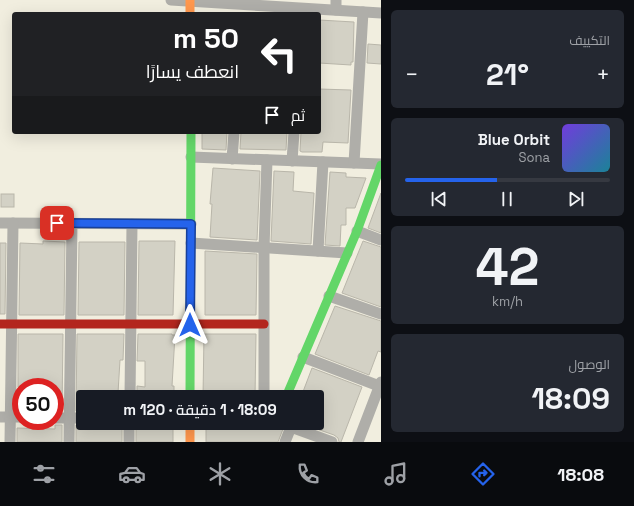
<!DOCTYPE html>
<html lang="ar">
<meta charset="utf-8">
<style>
:root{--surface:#171b24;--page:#242831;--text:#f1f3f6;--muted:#9ea1a6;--line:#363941;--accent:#2563eb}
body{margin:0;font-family:"Space Grotesk",Cairo,sans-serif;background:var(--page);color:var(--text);direction:rtl;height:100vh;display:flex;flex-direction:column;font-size:15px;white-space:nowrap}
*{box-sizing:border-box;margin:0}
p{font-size:13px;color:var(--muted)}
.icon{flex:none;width:22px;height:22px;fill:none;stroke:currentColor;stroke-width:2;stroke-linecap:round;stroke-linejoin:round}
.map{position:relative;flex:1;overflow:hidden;direction:ltr}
.side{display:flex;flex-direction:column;gap:10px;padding:10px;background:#0d0f14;width:253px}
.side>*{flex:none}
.guide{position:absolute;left:12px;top:12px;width:309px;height:122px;border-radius:4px;box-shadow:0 4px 16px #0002;direction:rtl;background:#202124;color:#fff;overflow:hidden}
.speed{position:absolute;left:12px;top:378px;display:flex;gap:8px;font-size:20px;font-weight:700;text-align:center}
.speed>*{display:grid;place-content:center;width:52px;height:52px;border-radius:50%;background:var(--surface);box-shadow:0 4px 16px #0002;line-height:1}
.speed .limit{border:6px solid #d22;background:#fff;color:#111}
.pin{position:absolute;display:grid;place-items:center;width:34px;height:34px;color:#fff;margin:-17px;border-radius:8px;box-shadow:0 2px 6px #0006}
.me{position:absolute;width:44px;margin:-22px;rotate:0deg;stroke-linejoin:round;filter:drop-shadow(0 0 3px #0008)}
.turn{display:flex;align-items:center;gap:14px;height:84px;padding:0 16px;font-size:18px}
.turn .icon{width:52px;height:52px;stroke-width:2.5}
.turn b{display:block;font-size:28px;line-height:34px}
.then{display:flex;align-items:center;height:38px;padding:0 16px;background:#0003;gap:8px;font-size:15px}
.big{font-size:30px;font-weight:600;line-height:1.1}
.side .tile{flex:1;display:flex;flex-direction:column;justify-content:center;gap:6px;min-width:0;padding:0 14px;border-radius:6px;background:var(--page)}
.side .dial{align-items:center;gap:0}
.dial b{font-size:52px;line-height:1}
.song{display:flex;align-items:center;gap:12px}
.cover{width:48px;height:48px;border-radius:6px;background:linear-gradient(135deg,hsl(260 70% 55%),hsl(190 70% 35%))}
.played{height:4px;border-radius:2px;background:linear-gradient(90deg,var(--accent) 45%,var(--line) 45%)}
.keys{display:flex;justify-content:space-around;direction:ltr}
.heat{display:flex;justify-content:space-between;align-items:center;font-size:22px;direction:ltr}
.trip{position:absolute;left:76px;top:390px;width:248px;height:40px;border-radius:4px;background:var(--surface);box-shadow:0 4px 16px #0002;font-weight:600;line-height:40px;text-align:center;direction:rtl}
.dock{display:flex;height:64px;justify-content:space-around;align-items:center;background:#090b0e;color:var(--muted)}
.dock .icon{width:28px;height:28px}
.dock .active{color:var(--accent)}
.dock b{font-size:18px;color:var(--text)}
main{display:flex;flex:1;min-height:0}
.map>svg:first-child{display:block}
.building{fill:#d3d1c5;stroke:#b9b6aa}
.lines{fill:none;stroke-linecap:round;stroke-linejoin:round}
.street{stroke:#afaea9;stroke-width:11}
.fast{stroke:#63d668;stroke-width:9}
.slow{stroke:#ff974d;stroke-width:9}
.jam{stroke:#b3261e;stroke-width:9}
.route-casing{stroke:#184099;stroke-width:10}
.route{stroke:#2563eb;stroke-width:7}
</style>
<main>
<section class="side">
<div class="tile"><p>التكييف</p>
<div class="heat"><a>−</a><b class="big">21°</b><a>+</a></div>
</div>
<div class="tile">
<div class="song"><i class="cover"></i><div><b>Blue Orbit</b><p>Sona</p></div></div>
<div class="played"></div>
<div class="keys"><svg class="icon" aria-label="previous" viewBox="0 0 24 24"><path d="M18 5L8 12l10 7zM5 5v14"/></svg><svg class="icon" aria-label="pause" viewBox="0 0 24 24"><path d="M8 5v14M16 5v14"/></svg><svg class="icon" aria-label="next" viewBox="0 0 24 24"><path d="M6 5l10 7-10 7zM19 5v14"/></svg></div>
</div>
<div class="tile dial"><b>42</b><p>km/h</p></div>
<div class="tile"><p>الوصول</p><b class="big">18:09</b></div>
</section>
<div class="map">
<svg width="381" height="442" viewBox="0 0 381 442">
<rect width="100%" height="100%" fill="#f1eedf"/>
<!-- building -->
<g class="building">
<polygon points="319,20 354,22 353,62 351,62 351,65 319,63"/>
<polygon points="368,44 381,45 381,64 367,63"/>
<polygon points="319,89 351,90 348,143 323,142 322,152 302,152 300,151 301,132 319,132"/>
<polygon points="202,132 227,132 226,150 202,149"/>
<polygon points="241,132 287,132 286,150 240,149"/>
<polygon points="213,168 260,171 257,240 210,237 212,204 210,204"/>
<polygon points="274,171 294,172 293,191 314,193 311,244 271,241"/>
<polygon points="330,172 346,173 346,177 366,178 355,208 346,208 346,225 341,225 340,246 325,245"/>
<polygon points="381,193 381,233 368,228"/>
<rect x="1" y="194" width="13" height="13"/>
<polygon points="43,241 65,242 64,315 19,315 20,243 43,244"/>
<polygon points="139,241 175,241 173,315 138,315"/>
<polygon points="363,241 381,247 381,307 342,293"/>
<polygon points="79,242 125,242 124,315 78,315"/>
<polygon points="0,243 6,243 5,314 0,314"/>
<polygon points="205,251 257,254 256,315 205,315"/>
<polygon points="335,306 381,321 381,352 378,351 369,375 315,354"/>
<polygon points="18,334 63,334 62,411 55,411 55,387 18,387"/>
<polygon points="77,334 124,334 123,360 120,360 118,393 111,392 111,397 83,397 83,411 76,411"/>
<polygon points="138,334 172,334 172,335 175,335 172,386 174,386 174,397 137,397 137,386 145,387 145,361 137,361"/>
<polygon points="204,334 256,334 255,397 203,397"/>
<polygon points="312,368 362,387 341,442 339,442 338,438 334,435 300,423 317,423 317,397 301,397"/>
<polygon points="206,423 280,423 283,429 278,442 206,442"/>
<polygon points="55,425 62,425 62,442 17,442 17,428 55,429"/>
<polygon points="76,425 122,427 122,442 76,442"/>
<polygon points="136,428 173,429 173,442 136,442"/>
</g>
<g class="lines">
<!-- street -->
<g class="street">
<polyline points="171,0 381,13"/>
<polyline points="336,10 336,0"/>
<polyline points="191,157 381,164"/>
<polyline points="232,159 234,132"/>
<polyline points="292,161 294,132"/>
<polyline points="354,163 363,12"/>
<polyline points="0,223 191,224"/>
<polyline points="357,231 381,240"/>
<polyline points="191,243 347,253"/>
<polyline points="318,251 323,162"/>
<polyline points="329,296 381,314"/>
<polyline points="303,357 379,386"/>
<polyline points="130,397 132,224"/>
<polyline points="264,397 264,248 267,160"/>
<polyline points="0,417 21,417"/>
<polyline points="55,418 83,418"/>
<polyline points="287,423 291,427 332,442"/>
<polyline points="10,442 13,223"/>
<polyline points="69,442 72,223"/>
<polyline points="129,442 129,423"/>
<polyline points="285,442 291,427"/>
<polyline points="358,442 381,382"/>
</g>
<!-- fast -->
<g class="fast">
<polyline points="190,397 191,132"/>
<polyline points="286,397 357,231 381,165"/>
</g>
<!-- slow -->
<g class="slow">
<polyline points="190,0 190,14"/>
<polyline points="190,423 190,442"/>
</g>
<!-- jam -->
<polyline class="jam" points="0,324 264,324"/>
</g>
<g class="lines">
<!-- route casing -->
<g class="route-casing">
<polyline id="route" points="57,223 191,224 190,325"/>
</g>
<!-- route -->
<use href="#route" class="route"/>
</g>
</svg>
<div class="speed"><div class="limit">50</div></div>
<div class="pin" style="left:57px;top:223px;background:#d93025"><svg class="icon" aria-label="arrive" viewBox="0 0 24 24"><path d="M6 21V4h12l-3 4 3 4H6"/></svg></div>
<svg class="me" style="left:190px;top:325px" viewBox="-20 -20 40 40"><path d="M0-17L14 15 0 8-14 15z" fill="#2563eb" stroke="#fff" stroke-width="4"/></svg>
<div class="trip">18:09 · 1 دقيقة · 120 m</div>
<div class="guide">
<div class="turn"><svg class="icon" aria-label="left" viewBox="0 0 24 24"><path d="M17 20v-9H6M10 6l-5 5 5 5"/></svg><div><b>50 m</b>انعطف يسارًا</div></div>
<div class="then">ثم<svg class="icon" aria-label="arrive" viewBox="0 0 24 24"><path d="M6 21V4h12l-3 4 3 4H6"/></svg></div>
</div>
</div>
</main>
<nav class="dock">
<b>18:08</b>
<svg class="icon active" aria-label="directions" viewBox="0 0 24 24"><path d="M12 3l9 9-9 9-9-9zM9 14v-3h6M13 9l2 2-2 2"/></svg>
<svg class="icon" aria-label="music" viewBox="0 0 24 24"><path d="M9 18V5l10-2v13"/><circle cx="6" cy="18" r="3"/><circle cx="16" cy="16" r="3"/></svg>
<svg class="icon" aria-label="phone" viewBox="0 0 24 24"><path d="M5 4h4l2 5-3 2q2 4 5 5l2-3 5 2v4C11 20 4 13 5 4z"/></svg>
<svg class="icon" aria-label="climate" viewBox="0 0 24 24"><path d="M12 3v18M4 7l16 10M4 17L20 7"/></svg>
<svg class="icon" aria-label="car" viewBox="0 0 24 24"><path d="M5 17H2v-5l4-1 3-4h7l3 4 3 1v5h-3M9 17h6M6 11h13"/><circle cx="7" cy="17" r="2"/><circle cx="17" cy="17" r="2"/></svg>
<svg class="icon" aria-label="filters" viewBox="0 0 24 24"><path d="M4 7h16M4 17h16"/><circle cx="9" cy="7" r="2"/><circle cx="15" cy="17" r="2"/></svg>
</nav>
